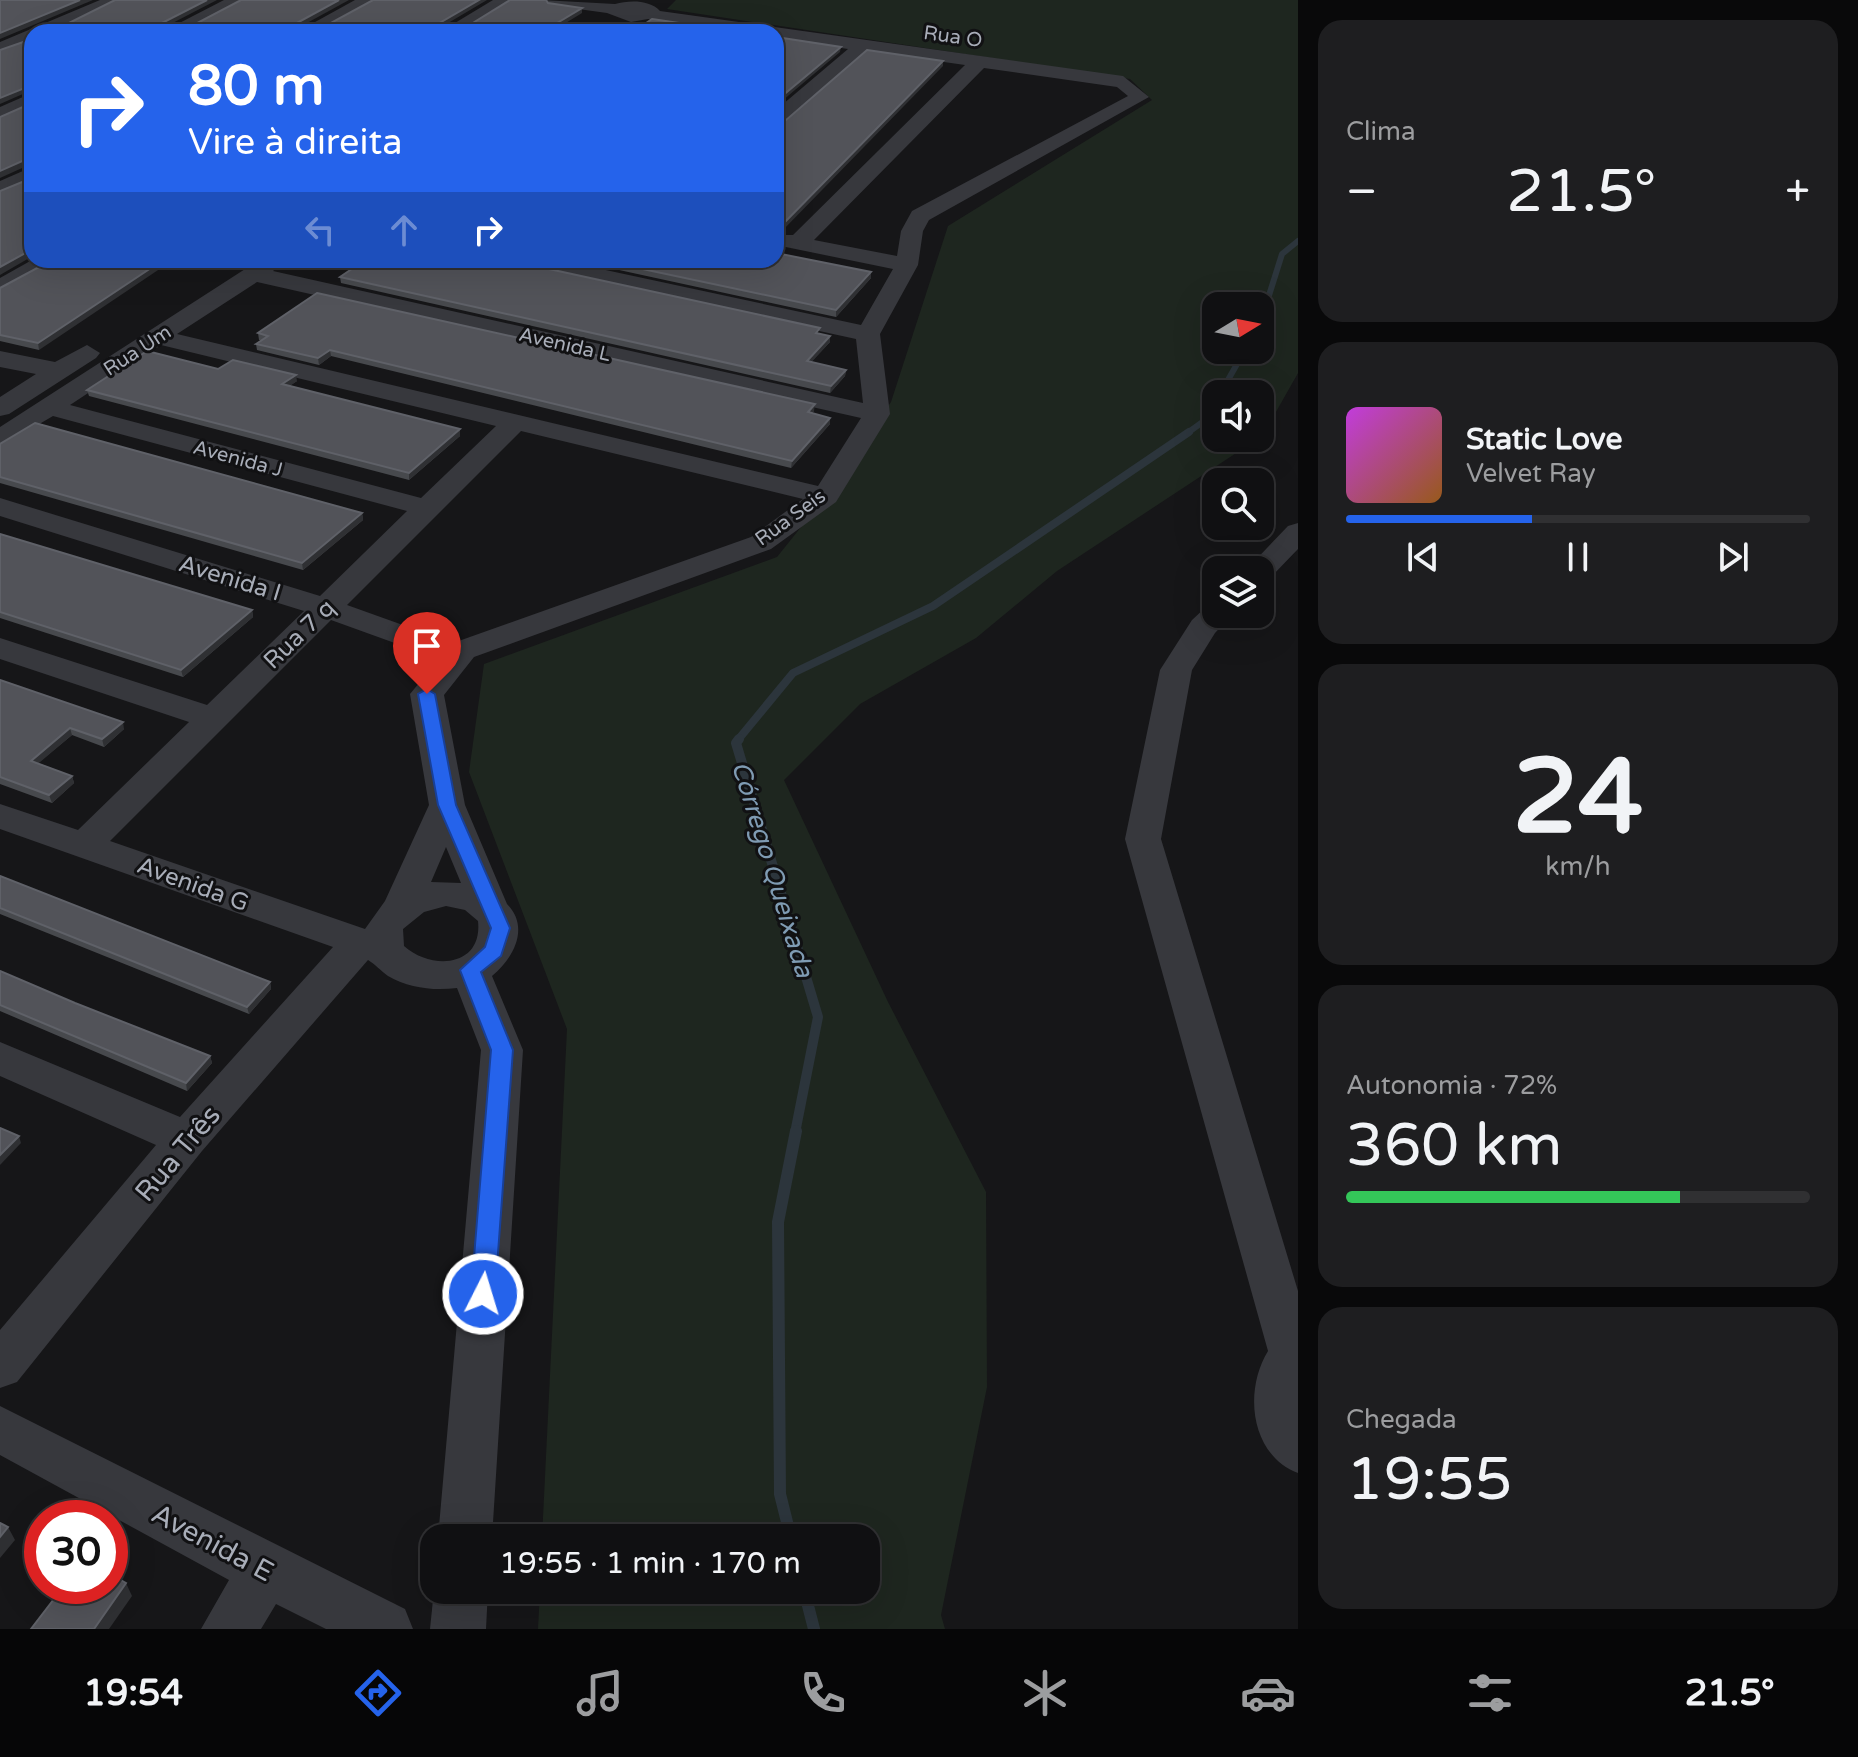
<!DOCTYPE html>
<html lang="pt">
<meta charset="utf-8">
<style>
:root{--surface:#101012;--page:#1e1e20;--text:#f1f3f6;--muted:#9c9d9f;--line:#303032;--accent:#2563eb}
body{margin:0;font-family:"Varela Round",sans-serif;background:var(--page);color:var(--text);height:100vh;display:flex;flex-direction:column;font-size:30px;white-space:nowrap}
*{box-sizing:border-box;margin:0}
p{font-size:26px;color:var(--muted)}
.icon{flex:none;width:44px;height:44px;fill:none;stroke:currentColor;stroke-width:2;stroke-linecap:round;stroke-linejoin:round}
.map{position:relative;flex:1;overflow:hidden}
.side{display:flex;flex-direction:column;gap:20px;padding:20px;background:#09090a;width:560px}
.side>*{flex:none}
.guide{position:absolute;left:24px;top:24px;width:760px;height:244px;border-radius:24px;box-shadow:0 8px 32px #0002,0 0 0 2px var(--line);background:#2563eb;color:#fff;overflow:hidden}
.needle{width:52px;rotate:80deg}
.tools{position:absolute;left:1202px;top:292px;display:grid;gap:16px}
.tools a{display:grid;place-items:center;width:72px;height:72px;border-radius:16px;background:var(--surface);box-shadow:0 8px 32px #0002,0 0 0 2px var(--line);font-size:40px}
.speed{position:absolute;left:24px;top:1500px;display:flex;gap:16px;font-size:40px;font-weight:700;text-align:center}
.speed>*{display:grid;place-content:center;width:104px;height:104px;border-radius:50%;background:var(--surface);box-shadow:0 8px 32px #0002,0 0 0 2px var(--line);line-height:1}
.speed .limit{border:12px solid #d22;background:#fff;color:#111}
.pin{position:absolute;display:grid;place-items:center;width:68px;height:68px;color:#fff;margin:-82px -34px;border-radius:50% 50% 50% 0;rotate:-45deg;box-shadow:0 0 8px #0007}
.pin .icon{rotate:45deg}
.me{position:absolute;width:88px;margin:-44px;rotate:5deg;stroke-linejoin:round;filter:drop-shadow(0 0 6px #0008)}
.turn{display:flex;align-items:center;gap:28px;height:168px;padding:0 32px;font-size:36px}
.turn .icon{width:104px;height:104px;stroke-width:2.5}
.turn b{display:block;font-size:56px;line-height:68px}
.lanes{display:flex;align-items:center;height:76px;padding:0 32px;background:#0003;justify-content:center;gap:40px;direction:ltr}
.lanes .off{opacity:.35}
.big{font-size:60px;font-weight:600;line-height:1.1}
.side .tile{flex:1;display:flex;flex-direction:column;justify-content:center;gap:12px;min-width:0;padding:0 28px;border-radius:24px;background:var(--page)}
.side .dial{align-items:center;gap:0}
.dial b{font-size:104px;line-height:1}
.song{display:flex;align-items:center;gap:24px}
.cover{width:96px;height:96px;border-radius:12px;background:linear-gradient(135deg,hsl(290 70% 55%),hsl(30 70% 35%))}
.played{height:8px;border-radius:4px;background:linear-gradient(90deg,var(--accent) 40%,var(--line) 40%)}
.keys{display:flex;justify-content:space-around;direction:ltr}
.heat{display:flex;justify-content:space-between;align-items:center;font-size:44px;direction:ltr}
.charge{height:12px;border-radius:6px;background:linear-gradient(90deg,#34c759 72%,var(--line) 0)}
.trip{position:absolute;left:420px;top:1524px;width:460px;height:80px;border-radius:24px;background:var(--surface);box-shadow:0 8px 32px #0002,0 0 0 2px var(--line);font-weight:600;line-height:80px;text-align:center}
.dock{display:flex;height:128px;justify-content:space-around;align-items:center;background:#060607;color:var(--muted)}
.dock .icon{width:56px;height:56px}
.dock .current{color:var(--accent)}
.dock b{font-size:36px;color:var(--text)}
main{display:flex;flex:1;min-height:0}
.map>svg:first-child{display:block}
.green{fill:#1e261f;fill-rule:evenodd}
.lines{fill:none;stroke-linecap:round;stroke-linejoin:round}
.stream-far3{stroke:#2c353c;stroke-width:6}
.stream-far2{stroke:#2c353c;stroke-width:8}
.stream-far1{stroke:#2c353c;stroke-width:10}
.stream{stroke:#2c353c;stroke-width:12}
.minor{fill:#37383d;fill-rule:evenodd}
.wall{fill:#47494d}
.shaded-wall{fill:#2f3033}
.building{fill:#525359;stroke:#5f6168;stroke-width:2}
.route{fill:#2563eb;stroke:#184099;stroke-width:2}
.labels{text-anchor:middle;stroke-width:6;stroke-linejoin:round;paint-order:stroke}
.far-street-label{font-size:20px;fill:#a8adb8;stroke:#111113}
.street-label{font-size:24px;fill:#a8adb8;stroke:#111113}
.water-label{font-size:26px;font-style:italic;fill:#7f9bb3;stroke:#111113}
.near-street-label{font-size:28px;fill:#a8adb8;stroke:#111113}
</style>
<main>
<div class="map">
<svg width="1298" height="1629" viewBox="0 0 1298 1629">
<rect width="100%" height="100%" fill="#161618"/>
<!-- green -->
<path class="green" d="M 676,0 L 1298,0 L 1298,373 L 1263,435 L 1260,437 L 1260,394 L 1216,394 L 1216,438 L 1259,438 L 1057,571 L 976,638 L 860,704 L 784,780 L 888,1002 L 986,1192 L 987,1387 L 941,1615 L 945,1629 L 538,1629 L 540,1590 L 866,1590 L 866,1538 L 542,1538 L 567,1029 L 469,772 L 484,664 L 777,557 L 826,496 L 891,402 L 948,226 L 1152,100 L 1130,79 L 667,9 ZM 1216,306 L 1260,306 L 1260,350 L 1216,350 Z"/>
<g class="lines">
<!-- stream-far3 -->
<g class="stream-far3">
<polyline points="1260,324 1282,254 1298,241"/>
<polyline points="1220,394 1245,350"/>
<polyline points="1186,434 1204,421 1216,400"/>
</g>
<!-- stream-far2 -->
<polyline class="stream-far2" points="737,741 793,673 933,606 1189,432"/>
<!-- stream-far1 -->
<polyline class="stream-far1" points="739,739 736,743 818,1017 795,1133"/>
<!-- stream -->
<g class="stream">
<polyline points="791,1538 780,1494 778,1222 796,1131"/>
<polyline points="804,1590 814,1629"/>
</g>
<!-- minor -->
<g class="minor">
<polygon points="100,0 122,0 55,32 32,32 32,41 0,54 0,42"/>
<polygon points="224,0 245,0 185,32 162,32"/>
<polygon points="355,0 376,0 319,32 297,32"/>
<polygon points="493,0 513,0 462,32 440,32"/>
<path d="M 541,0 L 615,4 C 630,0 650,0 660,11 L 1123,76 L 1149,97 L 929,220 L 923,231 L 918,265 L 880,334 L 890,414 L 836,502 L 771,549 L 474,657 L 444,695 L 465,805 L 507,904 C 530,927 514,958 492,976 L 523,1050 L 492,1538 L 438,1538 L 481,1050 L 457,988 C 433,991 409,988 388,976 C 381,971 375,964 368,960 L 202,1151 L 17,1382 L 0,1388 L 0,1330 L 156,1145 L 0,1076 L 0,1042 L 180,1117 L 333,947 L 0,829 L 0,804 L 78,830 L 189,722 L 0,659 L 0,638 L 207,705 L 304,611 L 0,516 L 0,498 L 320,596 L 407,511 L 53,416 L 0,447 L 0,427 L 259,260 L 284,260 L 273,271 L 863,403 L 856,339 L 527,267 L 516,260 L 559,260 L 861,325 L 893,269 L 776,245 L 776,235 L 793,235 L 965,65 L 867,51 L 783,124 L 776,126 L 776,110 L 848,49 L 776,38 L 776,32 L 735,32 L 648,19 L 631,22 L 607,13 L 549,5 ZM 984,68 L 1117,87 L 1128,96 L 912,211 L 901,231 L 897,256 L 814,240 ZM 257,282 L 861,418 L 818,486 L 177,334 ZM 161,345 L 496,426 L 421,498 L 70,405 ZM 521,431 L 803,499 L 751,537 L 453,643 L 347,605 ZM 331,620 L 439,659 L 410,694 L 429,805 L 385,901 L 365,929 L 110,841 ZM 446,847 L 461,883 L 431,882 ZM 446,906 L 465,910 L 478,921 C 483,967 432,971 404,946 L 403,929 L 424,912 Z"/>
<polygon points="32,93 32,106 0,120 0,107"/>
<polygon points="32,167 32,181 0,195 0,181"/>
<polygon points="32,260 59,260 0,295 0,278"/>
<polygon points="87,345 100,353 96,358 9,414 0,416 0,397 36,374 0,367 0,351 55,362"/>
<polygon points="1298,523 1298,549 1271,577 1260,580 1260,570 1246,570 1288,526"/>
<path d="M 1216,605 L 1216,614 L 1233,614 L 1215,633 L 1192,670 L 1161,839 L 1298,1291 L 1298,1473 C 1251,1455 1243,1392 1268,1351 L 1125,839 L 1160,670 L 1192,620 L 1206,607 Z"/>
<polygon points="0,1406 405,1609 413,1629 326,1629 276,1604 261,1629 201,1629 229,1580 0,1455"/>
<polygon points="434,1590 488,1590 486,1629 430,1629"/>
</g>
</g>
<!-- wall -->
<g class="wall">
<polygon points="52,260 39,350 0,341 0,288"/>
<polygon points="573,260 776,260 871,272 871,278 836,317"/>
<polygon points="526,264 830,336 830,342 811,362 846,370 845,376 830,393 341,283 340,277"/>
<polygon points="258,333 814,411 812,413 830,418 830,424 791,468 331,356 319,365 257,350 256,344 262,340 259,340"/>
<polygon points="218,369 297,381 289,386 460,436 409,480 89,396 87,390"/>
<polygon points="0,444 362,513 363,520 303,570 0,483"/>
<polygon points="0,534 252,610 253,617 183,677 0,618"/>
<polygon points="0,680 124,729 104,747 72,735 38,763 72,776 74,783 52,803 0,784"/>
<polygon points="0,876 270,982 271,989 249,1014 0,914"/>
<polygon points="0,971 75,1003 210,1056 212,1063 187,1091 0,1011"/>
</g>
<!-- shaded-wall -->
<g class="shaded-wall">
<polygon points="80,0 93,0 0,39 0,33"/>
<polygon points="207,0 217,0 161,29 159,29 160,24"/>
<polygon points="339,0 349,0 296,29 294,29 295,24"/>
<polygon points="479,0 487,0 438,29 438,32 438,24"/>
<polygon points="582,8 582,13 551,32 542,32"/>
<polygon points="841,47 840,52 776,106 776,101"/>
<polygon points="943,61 943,66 781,232 776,233 776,227"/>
<polygon points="32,85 32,90 0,104 0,98"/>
<polygon points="29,158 31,164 0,178 0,171"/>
<polygon points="29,251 31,257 0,275 0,267"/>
<polygon points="163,260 173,260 39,350 38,343"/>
<polygon points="871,272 871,278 836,317 836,310"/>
<polygon points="830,336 830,342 807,367 807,361"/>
<polygon points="330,350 331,356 319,365 318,358"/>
<polygon points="846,370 845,376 830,393 831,386"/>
<polygon points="296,375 297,381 283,391 282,384"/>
<polygon points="815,404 814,411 807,419 808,412"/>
<polygon points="830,418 830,424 791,468 792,461"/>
<polygon points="460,429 460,436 409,480 409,473"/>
<polygon points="362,513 363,520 303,570 302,563"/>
<polygon points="252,610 253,617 183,677 181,670"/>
<polygon points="123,722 124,729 104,747 102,739"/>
<polygon points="70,728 72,735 33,768 31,761"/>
<polygon points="72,776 74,783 52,803 49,795"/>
<polygon points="270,982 271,989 249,1014 247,1007"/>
<polygon points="210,1056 212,1063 187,1091 186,1083"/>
<polygon points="19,1136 21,1143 0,1165 0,1155"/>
<polygon points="8,1527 15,1540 0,1558 0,1537"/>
<polygon points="126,1583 132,1596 109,1629 94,1629"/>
</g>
<!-- building -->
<g class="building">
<polygon points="0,0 80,0 0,33"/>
<polygon points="115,0 207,0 160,24 159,29 186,29 241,0 339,0 295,24 294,29 320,29 373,0 479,0 438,24 437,29 463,29 510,0 546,0 548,3 582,8 542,32 33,32 34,30 55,30"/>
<polygon points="652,19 740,32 633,32"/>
<polygon points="776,37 841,47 776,101"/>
<polygon points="32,39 32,160 29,158 0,171 0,117 32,103 32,85 0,98 0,50"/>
<polygon points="867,50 943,61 781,226 776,227 776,123 777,124 785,121"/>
<polygon points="32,176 32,251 29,251 0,267 0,191 32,178"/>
<polygon points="776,253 871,272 836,310 600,260 776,260"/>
<polygon points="52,260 163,260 38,343 0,335 0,288"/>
<polygon points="365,260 519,260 526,264 820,328 816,333 830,336 807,361 846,370 831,386 340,277"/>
<polygon points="317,293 815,404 808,412 830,418 792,461 330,350 318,358 256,344 268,336 258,333"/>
<polygon points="147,351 218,369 233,360 296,375 282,384 460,429 409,473 87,390"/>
<polygon points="35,423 362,513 302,563 0,477 0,444"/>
<polygon points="0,534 252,610 181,670 0,612"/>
<polygon points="0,680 123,722 102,739 70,728 31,761 72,776 49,795 0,777"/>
<polygon points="0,876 270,982 247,1007 0,908"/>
<polygon points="0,971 75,1003 210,1056 186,1083 0,1005"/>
<polygon points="0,1128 19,1136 0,1155"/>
<polygon points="0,1523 8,1527 0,1537"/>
<polygon points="110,1574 126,1583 94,1629 31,1629 64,1586 110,1586"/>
</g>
<!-- route -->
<polygon class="route" points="427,689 435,694 456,805 510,928 501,956 481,972 513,1050 495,1294 492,1302 483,1305 475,1302 471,1294 491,1050 460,970 485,947 491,928 438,805 418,694"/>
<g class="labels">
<!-- far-street labels -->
<g class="far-street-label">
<text transform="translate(953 36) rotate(8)" y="7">Rua O</text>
<text transform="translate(565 344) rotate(13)" y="7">Avenida L</text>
<text transform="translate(137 350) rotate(-33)" y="7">Rua Um</text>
<text transform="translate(238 458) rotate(15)" y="7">Avenida J</text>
<text transform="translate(790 517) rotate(-36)" y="7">Rua Seis</text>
</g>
<!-- street labels -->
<g class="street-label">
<text transform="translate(230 578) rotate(17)" y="8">Avenida I</text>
<text transform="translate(299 634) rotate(-44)" y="8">Rua 7 q</text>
<text transform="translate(193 884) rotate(20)" y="8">Avenida G</text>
</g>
<!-- water labels -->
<g class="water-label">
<text transform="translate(773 869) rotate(73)" y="9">Córrego Queixada</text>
</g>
<!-- near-street labels -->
<g class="near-street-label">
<text transform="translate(177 1153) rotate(-50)" y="10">Rua Três</text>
<text transform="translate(213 1542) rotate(28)" y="10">Avenida E</text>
</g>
</g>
</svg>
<div class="tools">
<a><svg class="needle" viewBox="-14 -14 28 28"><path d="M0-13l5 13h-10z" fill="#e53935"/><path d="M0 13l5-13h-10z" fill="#9c9d9f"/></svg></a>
<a><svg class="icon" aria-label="sound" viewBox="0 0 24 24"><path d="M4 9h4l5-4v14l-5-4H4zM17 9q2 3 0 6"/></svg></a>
<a><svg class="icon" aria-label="search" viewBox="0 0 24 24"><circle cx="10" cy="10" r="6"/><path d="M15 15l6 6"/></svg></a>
<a><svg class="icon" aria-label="layers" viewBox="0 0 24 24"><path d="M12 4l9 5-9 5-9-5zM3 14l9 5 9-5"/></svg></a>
</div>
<div class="speed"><div class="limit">30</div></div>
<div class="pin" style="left:427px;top:694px;background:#d93025"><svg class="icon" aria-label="arrive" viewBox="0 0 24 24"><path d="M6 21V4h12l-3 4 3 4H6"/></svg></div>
<svg class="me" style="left:483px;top:1294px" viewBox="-20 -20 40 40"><circle r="17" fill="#2563eb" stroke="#fff" stroke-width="3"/><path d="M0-11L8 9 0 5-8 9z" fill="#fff"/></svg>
<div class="trip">19:55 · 1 min · 170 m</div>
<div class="guide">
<div class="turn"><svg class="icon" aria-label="right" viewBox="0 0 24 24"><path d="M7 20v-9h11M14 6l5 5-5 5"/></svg><div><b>80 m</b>Vire à direita</div></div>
<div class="lanes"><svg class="icon off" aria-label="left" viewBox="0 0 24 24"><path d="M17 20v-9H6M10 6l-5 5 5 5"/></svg><svg class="icon off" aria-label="ahead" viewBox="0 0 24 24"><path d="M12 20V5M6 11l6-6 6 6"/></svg><svg class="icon" aria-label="right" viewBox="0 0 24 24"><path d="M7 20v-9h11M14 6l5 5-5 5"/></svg></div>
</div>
</div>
<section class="side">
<div class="tile"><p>Clima</p>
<div class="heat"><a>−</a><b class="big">21.5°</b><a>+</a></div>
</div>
<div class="tile">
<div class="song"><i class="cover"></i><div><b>Static Love</b><p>Velvet Ray</p></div></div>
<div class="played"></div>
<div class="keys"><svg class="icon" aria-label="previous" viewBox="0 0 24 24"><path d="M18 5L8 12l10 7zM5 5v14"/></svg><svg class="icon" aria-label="pause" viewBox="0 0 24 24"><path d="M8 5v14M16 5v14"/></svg><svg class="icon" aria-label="next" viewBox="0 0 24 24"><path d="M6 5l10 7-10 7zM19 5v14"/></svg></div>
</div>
<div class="tile dial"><b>24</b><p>km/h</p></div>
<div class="tile"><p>Autonomia · 72%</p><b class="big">360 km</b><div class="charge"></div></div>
<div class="tile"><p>Chegada</p><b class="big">19:55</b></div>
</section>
</main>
<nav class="dock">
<b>19:54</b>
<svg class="icon current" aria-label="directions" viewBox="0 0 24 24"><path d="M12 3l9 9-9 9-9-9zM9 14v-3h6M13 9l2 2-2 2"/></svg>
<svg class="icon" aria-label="music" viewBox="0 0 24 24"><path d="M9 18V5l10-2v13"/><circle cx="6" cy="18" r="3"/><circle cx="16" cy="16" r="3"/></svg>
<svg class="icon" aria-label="phone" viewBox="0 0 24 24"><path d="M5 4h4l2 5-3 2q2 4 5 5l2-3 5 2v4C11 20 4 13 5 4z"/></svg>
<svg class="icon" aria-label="climate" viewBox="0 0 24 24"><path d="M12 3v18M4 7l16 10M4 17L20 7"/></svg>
<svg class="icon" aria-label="car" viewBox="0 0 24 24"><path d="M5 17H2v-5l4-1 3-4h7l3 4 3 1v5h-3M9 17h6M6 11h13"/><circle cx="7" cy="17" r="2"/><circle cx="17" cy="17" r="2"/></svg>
<svg class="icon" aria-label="filters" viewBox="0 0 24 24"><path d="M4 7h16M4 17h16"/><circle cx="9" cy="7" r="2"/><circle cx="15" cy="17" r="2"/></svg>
<b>21.5°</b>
</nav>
